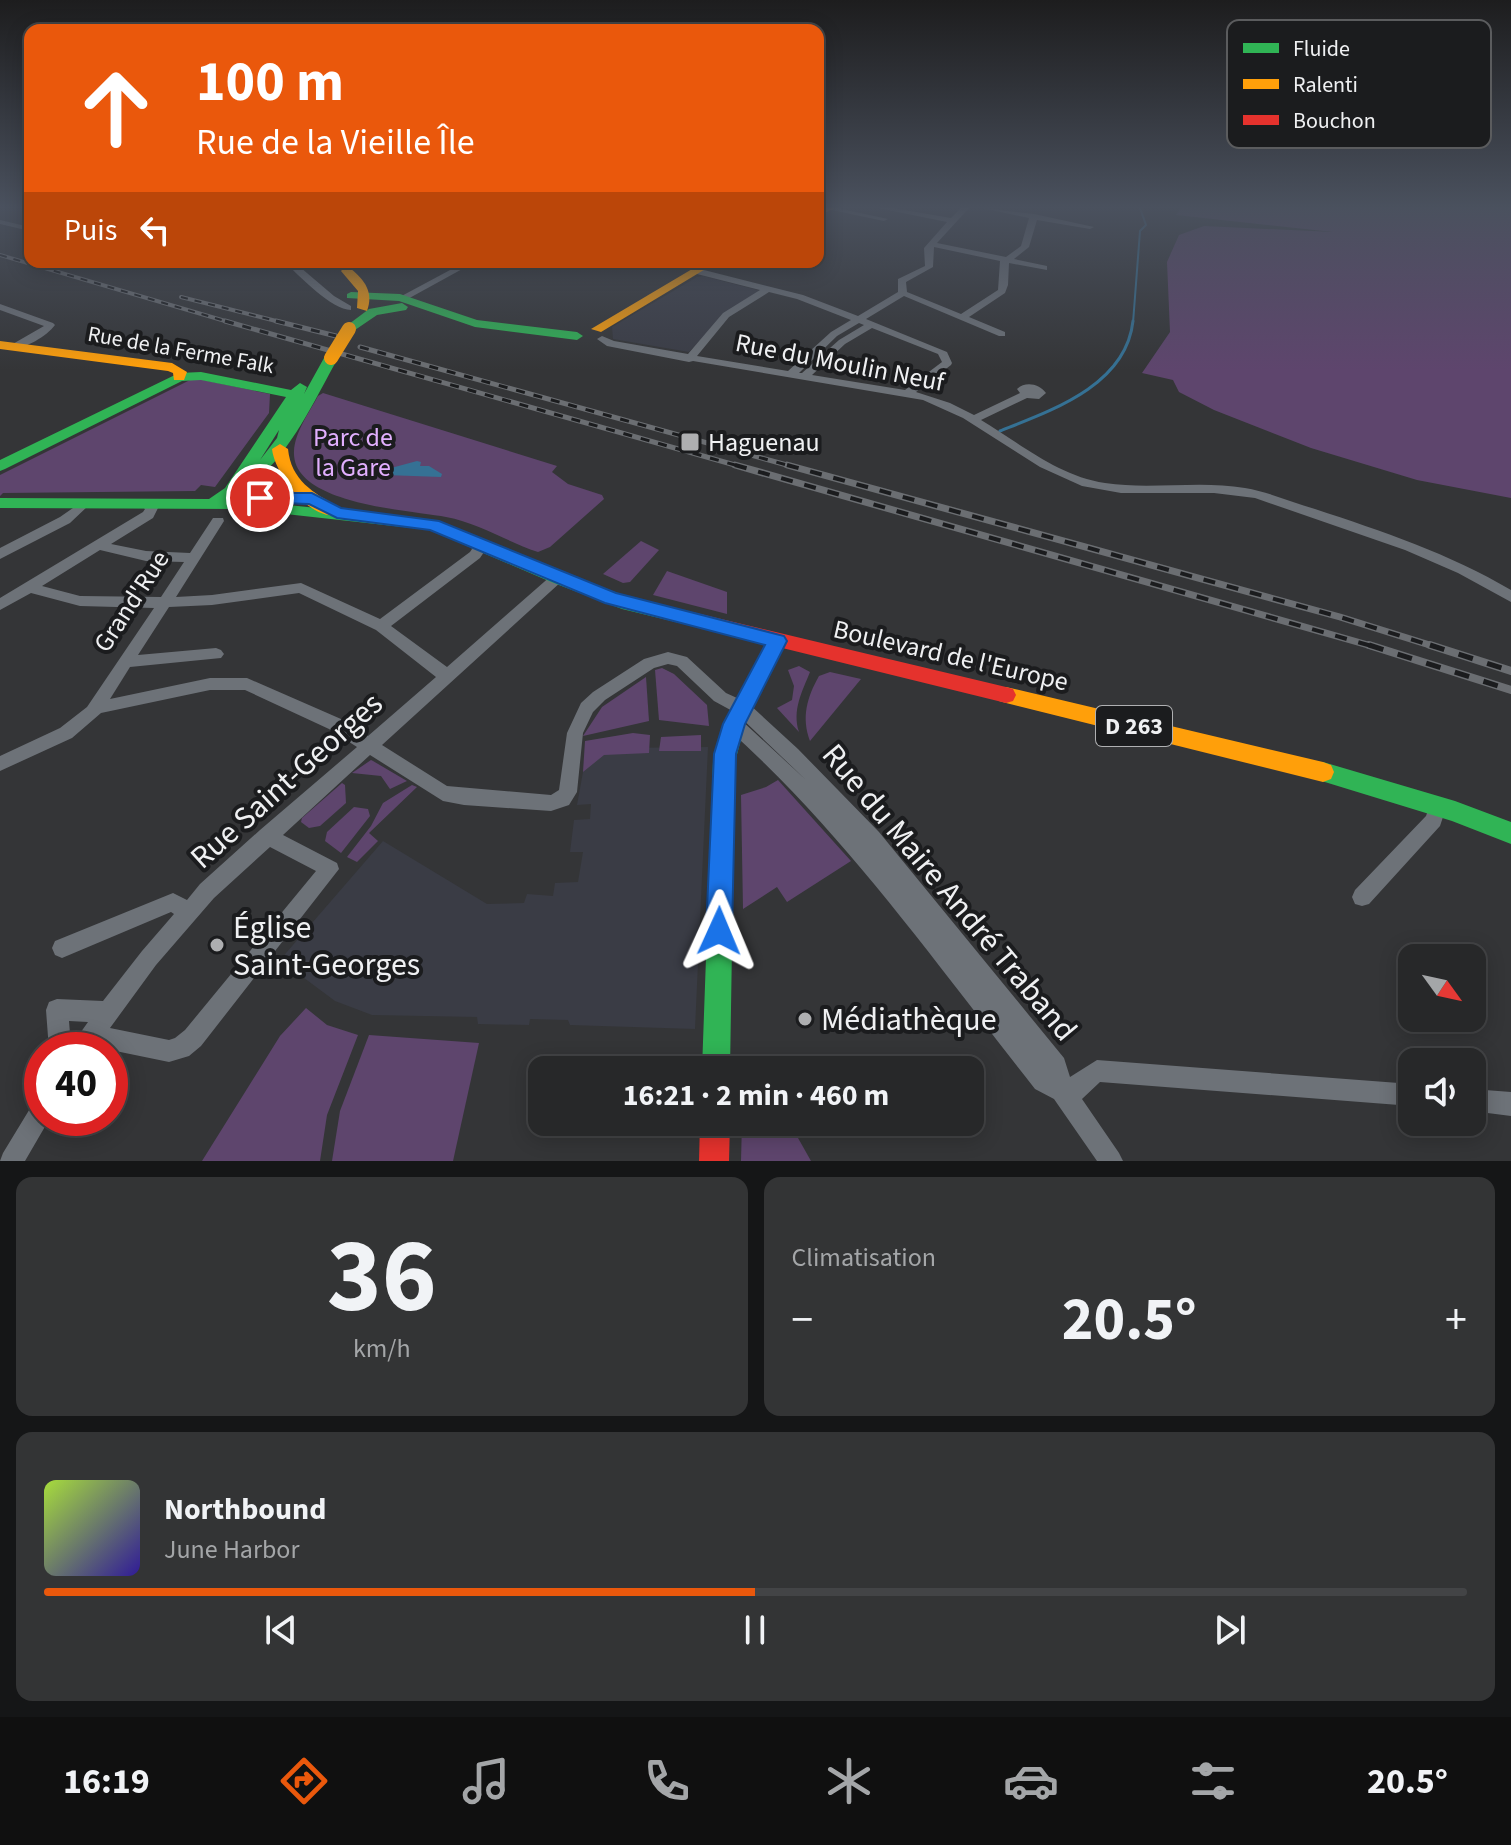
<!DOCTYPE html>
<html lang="fr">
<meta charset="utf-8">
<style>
:root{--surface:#272829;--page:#333435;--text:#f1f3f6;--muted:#a4a6a8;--line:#434446;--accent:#ea580c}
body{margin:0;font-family:"Source Sans 3",sans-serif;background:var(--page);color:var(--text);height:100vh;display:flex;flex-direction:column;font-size:30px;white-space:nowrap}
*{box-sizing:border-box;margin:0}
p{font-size:26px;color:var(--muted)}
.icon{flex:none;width:44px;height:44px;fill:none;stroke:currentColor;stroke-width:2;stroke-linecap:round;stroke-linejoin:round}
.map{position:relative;height:1161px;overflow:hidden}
.side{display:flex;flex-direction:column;gap:16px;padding:16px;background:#151617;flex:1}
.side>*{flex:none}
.hud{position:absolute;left:24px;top:24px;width:800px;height:244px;border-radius:16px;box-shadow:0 4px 20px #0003,0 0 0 2px var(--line);background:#ea580c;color:#fff;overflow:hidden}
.needle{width:52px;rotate:123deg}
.tools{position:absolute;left:1398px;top:944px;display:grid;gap:16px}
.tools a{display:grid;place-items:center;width:88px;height:88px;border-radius:16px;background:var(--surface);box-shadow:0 4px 20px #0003,0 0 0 2px var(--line);font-size:40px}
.speed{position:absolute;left:24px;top:1032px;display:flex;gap:16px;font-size:40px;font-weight:700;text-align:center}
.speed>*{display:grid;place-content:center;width:104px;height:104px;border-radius:50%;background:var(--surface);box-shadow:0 4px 20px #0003,0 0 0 2px var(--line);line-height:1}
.speed .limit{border:12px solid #d22;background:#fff;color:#111}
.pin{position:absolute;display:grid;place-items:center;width:68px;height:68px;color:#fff;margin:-34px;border:4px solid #fff;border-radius:50%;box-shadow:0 2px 8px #0007}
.me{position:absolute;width:88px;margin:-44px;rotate:1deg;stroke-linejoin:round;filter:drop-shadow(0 0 6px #0008)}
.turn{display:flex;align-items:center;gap:28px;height:168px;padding:0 40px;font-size:36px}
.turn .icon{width:104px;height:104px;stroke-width:2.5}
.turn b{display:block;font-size:56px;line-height:68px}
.then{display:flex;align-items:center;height:76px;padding:0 40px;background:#0003;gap:16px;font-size:30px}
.big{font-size:60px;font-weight:700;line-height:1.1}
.side .card{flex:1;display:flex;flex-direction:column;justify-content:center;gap:12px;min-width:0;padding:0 28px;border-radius:16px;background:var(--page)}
.side .dial{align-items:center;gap:0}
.dial b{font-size:104px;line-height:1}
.song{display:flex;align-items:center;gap:24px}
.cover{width:96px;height:96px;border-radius:12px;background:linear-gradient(135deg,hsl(80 70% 55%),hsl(250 70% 35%))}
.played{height:8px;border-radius:4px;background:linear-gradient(90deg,var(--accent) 50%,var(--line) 50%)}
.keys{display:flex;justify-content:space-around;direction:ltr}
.heat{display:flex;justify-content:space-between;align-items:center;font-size:44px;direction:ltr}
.side .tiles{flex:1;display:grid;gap:16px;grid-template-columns:1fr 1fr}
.card:last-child{grid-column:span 2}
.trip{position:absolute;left:528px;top:1056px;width:456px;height:80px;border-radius:16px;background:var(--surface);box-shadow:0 4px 20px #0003,0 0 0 2px var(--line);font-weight:700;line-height:80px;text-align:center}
.menu{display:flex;height:128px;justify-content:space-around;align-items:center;background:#101010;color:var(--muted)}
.menu .icon{width:56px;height:56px}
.menu .on{color:var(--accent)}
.menu b{font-size:36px;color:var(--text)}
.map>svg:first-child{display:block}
.built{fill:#3a3c45}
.green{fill:#5e456d}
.water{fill:#357194}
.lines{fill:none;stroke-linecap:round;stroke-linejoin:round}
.stream-far1{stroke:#357194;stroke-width:2}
.stream{stroke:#357194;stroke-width:3}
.street{fill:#6d7278;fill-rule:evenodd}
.fast{fill:#30b455;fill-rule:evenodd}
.slow{fill:#ff9f0a;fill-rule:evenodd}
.jam{fill:#e5322d;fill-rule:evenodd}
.rail-far3-casing{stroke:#6b6e72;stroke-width:4}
.rail-far2-casing{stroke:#6b6e72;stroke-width:5}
.rail-far1-casing{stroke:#6b6e72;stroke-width:7}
.rail-casing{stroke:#6b6e72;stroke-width:8}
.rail-far3{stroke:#1b1c1e;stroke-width:2;stroke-dasharray:7;stroke-linecap:butt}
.rail-far2{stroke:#1b1c1e;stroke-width:3;stroke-dasharray:9;stroke-linecap:butt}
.rail-far1{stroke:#1b1c1e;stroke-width:4;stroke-dasharray:12;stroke-linecap:butt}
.rail{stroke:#1b1c1e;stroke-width:5;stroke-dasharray:15;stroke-linecap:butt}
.slow-bridge{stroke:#ff9f0a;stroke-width:14}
.route{fill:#1a73e8;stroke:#114b97;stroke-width:2}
.poi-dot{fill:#aeafb1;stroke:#1b1c1e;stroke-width:3}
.labels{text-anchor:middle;stroke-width:8;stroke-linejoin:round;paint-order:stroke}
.far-street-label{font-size:22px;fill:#eff0f2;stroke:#1b1c1e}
.shield{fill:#1b1c1e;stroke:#afb0b2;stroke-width:2}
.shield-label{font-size:24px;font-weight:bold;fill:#eff0f2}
.street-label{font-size:26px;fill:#eff0f2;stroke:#1b1c1e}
.park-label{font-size:26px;fill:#e1affe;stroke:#1b1c1e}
.poi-label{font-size:26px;fill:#eff0f2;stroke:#1b1c1e;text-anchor:start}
.near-street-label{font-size:32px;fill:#eff0f2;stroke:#1b1c1e}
.near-poi-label{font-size:32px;fill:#eff0f2;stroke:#1b1c1e;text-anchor:start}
.key{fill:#1b1c1e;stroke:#5b5c5e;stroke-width:2}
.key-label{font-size:22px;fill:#eff0f2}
</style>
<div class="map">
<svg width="1511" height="1161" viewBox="0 0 1511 1161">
<rect width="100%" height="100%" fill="#343537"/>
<!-- built -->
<g class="built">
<polygon points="703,276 761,291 730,309 689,352 613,339 612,327 697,277"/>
<polygon points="708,747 695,1029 570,1025 568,1020 530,1019 529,1025 478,1024 477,1017 372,1015 335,1001 280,960 383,841 487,904 524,903 527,894 553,896 555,883 578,882 583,852 570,852 574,820 590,819 591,804 577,805 583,772 593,757 619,748"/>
</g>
<!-- green -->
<g class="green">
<polygon points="1180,208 1511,208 1511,498 1417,480 1311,448 1214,410 1179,392 1173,380 1142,373 1170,332 1167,262 1179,235 1204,226 1333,232 1176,215"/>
<polygon points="194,378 270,394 269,413 215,487 201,485 195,491 3,493 0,496 0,475"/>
<path d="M 323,393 L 557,466 L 552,472 L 568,484 L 602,495 L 604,499 L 550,547 L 538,552 C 507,542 479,523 446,517 C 411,510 291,505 294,451 C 295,432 309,413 318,396 Z"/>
<polygon points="641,541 659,550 630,582 623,583 603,574"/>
<polygon points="667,571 727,592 727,614 653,595"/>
<path d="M 799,666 L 810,672 C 802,692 792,710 799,732 L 777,708 L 792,700 L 794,686 L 788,670 Z"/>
<polygon points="662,668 674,674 707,705 709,726 659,720 655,670"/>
<path d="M 830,672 L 861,679 L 810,741 C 801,718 807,697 819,676 Z"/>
<polygon points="646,677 649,721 583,736 602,707"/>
<polygon points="633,733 650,735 649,753 604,755 583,772 585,741"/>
<polygon points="701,735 701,751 659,751 661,737"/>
<polygon points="371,760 373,761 407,781 390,789 381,776 352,773"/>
<polygon points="778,780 851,861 787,902 777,887 743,909 741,795 766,787"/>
<polygon points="342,783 345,785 346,803 320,826 309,828 301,822 302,818"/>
<polygon points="412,785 417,787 369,833 378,841 357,862 347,857 371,826 383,803"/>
<polygon points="354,807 368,809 370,816 341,853 325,841 327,832"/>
<polygon points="306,1008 327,1025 358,1035 327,1115 320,1161 202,1161 280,1036"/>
<polygon points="369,1035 479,1043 453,1161 332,1161 340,1111"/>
<polygon points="742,1122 789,1122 811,1161 741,1161"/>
</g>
<!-- water -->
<polygon class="water" points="417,461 421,462 420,466 429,466 442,474 441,477 385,475 391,468"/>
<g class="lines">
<!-- stream-far1 -->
<polyline class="stream-far1" points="1133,323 1140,231 1146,225 1140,208"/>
<!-- stream -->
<path class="stream" d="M 1000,431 C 1053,410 1126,385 1133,321"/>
<!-- street -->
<g class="street">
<polygon points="822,208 837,208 888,219 884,221"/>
<path d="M 878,208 L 893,208 L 951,218 L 961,208 L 969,208 L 937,243 L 1006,257 L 1021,246 L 1029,218 L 982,208 L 1034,214 L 1094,227 L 1090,229 L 1037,220 L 1029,247 L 1014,259 L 1047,266 L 1047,270 L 1009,263 L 1008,285 L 1005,293 L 969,317 L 1005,332 L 1005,336 L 999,336 L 904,296 L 866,319 L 947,352 L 952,363 L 951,365 L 916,392 L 950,403 L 974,415 L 1020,393 L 1017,389 C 1026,381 1039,384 1046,393 L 1039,399 L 1027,398 L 981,420 C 1021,444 1058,476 1105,483 C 1151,490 1199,480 1245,488 C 1269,492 1291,502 1315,509 C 1382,531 1450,554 1511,590 L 1511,602 L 1458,573 L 1405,550 L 1255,498 L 1214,493 L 1121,493 L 1082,486 L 1040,467 L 963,418 L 923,400 L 693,361 L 689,362 L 607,346 L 597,339 L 602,336 L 614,341 L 688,354 L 723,313 L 760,290 L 693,273 L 693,269 L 696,268 L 803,295 L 858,316 L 898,292 L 898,279 L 925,266 L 924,248 L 947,222 ZM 934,247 L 1000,261 L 998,290 L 961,314 L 907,292 L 906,282 L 933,267 ZM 769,292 L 797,299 L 851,320 L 831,332 L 788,371 L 697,356 L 729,317 ZM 859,323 L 864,325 L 839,340 L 802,373 L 799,373 L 837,336 ZM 872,328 L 938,354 L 942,362 L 905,390 L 812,375 L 845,344 Z"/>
<polygon points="0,220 30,227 30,231 0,224"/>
<polygon points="150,262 164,262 160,265"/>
<path d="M 285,262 L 294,262 L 334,296 L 351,306 L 351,310 C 332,310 299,276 285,262 Z"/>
<polygon points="465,262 475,262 404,301 396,299"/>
<path d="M 0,304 L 53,323 L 55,325 C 47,336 25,349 11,349 L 11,345 L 44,326 L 0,310 Z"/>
<polygon points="83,501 89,505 70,523 0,559 0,548 60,517"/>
<path d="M 146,501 L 158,508 L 153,518 L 111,544 L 146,551 L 190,553 L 213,518 L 223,518 L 224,521 L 176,597 L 212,595 L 301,583 L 380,619 L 470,552 L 472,549 L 468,541 L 470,538 L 480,538 L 486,549 L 480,558 L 391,626 L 447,667 L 552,575 L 562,575 L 564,578 L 562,581 L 382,745 L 447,786 L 551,795 L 559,790 L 567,733 L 581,703 L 593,692 L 644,659 L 668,652 L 687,657 L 726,693 L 748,703 L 798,749 L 879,832 L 1064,1058 L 1070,1077 L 1097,1060 L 1412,1084 L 1412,1106 L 1100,1082 L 1082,1099 L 1119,1153 L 1123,1161 L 1097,1161 L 1054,1099 L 1035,1089 C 937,965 846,835 728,729 L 726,724 L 728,719 L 734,717 L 740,719 L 806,780 L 736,713 L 714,701 L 677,666 L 668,664 L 654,668 L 605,700 L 593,712 L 583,733 L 577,792 L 569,805 L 551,811 L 464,805 L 443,801 L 370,755 L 283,835 L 337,863 L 339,869 L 201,1046 L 189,1056 L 169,1062 L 96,1047 L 94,1050 L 49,1050 L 46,1010 L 49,1002 L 57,999 L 103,1001 L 142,951 L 174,914 L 171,912 L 62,958 L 55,955 L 52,948 L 55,941 L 173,893 L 187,900 L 200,884 L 260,830 L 357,747 L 329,729 L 245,690 L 210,690 L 101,713 L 72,738 L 0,771 L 0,756 L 60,728 L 87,707 L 154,608 L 80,606 L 31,593 L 0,610 L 0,598 L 143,512 L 145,509 L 140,505 ZM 100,550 L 146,561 L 184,562 L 161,597 L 80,596 L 42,586 ZM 299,593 L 376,630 L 436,677 L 368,736 L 341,719 L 247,678 L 210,678 L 110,699 L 130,667 L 221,658 L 224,654 L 221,650 L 216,648 L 138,655 L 169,607 L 212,605 ZM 270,847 L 316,871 L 185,1030 L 175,1038 L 169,1040 L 110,1028 L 156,965 L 214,898 ZM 69,1021 L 88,1022 L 71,1046 Z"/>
<polygon points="1438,797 1444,799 1447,805 1440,826 1369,904 1362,906 1355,904 1352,897 1355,890 1426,816 1432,799"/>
<polygon points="1472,1089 1511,1092 1511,1116 1472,1111"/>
<polygon points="42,1098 42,1118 50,1118 25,1161 0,1161 3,1153 34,1102"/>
</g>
<!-- fast -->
<g class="fast">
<polygon points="351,292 400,294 477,320 577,332 583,336 577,340 475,327 399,301 347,298 347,294"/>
<polygon points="402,303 408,307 406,310 377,315 355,330 345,327 369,309"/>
<path d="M 331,354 L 338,358 C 309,410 284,469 230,499 L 433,520 L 563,574 L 632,598 L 699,614 L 701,619 L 699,624 L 692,626 L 622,609 L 551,582 L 430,530 L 240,509 L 0,508 L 0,498 L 209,499 L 225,488 L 286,397 L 201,380 L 182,381 L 5,469 L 0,471 L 0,460 L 179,373 L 201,372 L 291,390 L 300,383 L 307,387 L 304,394 L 324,358 ZM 279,430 L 277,438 L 260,460 Z"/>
<polygon points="777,634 784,636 787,641 745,724 735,762 730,1070 702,1070 713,762 723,724 770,636"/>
<polygon points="1323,762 1455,801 1511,822 1511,844 1452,821 1315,779 1312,772 1315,765"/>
</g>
<!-- slow -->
<g class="slow">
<polygon points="822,208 835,208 818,216 818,209"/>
<polygon points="704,262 717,262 601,332 591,329"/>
<path d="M 343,269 L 351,269 C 365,280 374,293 367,311 L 357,308 L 358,291 L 341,271 Z"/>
<polygon points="0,341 172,363 187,372 184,380 174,380 173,373 168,371 0,349"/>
<path d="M 280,444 L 288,449 C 291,480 313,493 339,507 L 341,511 L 339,515 C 310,521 275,475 272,449 Z"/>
<polygon points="1006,687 1323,762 1331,765 1334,772 1331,779 1323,782 1006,703 999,701 996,695 999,689"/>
</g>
<!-- jam -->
<g class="jam">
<polygon points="692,612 1006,687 1013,689 1016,695 1013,701 1006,703 685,624 683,619 685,614"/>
<polygon points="700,1122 730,1122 729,1161 699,1161"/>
</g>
<!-- rail-far3 casing -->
<g class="rail-far3-casing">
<g id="rail-far3">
<polyline points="0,255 232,323"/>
<polyline points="181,297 284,323"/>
</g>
</g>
<!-- rail-far2 casing -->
<g class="rail-far2-casing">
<g id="rail-far2">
<polyline points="225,321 742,467"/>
<polyline points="276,321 336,336"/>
<polyline points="360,347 794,467"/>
</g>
</g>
<!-- rail-far1 casing -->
<g class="rail-far1-casing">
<g id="rail-far1">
<polyline points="735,465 1375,647"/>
<polyline points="787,465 1340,617 1436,647"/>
</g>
</g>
<!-- rail casing -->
<g class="rail-casing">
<g id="rail">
<polyline points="1369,645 1511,690"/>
<polyline points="1430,645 1511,671"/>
</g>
</g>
<!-- rail-far3 -->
<use href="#rail-far3" class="rail-far3"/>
<!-- rail-far2 -->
<use href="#rail-far2" class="rail-far2"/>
<!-- rail-far1 -->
<use href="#rail-far1" class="rail-far1"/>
<!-- rail -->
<use href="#rail" class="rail"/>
<!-- slow-bridge -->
<polyline class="slow-bridge" points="331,358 349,329"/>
</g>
<!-- sky -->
<linearGradient id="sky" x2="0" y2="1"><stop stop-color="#1d1d1e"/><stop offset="0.56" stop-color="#4a515e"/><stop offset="1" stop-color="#4a515e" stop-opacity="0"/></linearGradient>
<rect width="1511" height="370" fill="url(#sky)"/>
<!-- route -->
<polygon class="route" points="260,493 312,493 341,508 439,521 616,593 784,636 787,641 745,724 736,754 732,931 728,940 719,944 710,940 706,931 714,754 723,724 765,645 605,603 430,530 337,518 309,504 254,502 252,498"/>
<!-- markers -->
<g class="poi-dot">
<rect x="680" y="432" width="20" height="20" rx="4"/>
<circle cx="217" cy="945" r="8"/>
<circle cx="805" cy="1019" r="8"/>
</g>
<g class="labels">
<!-- far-street labels -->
<g class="far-street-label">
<text transform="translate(181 349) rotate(10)" y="8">Rue de la Ferme Falk</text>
</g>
<!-- shield labels -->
<rect class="shield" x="1096" y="706" width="76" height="40" rx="6"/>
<g class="shield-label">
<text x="1134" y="734">D 263</text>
</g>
<!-- street labels -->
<g class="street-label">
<text transform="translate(840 362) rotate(11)" y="9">Rue du Moulin Neuf</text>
<text transform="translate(131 601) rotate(-57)" y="9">Grand'Rue</text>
<text transform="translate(951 655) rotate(13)" y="9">Boulevard de l'Europe</text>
</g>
<!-- park labels -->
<g class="park-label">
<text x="353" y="446">Parc de<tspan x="353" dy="30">la Gare</tspan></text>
</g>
<!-- poi labels -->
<g class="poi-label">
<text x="708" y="451">Haguenau</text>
</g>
<!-- near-street labels -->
<g class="near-street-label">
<text transform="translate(286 780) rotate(-42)" y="11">Rue Saint-Georges</text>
<text transform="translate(950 892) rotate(50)" y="11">Rue du Maire André Traband</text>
</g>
<!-- near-poi labels -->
<g class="near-poi-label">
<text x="233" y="938">Église<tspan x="233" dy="37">Saint-Georges</tspan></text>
<text x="821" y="1030">Médiathèque</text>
</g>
</g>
<!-- legend -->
<rect x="1227" y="20" width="264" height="128" rx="12" class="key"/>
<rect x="1243" y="43" width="36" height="10" fill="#30b455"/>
<rect x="1243" y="79" width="36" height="10" fill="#ff9f0a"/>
<rect x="1243" y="115" width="36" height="10" fill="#e5322d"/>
<g class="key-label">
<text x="1293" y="56">Fluide</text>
<text x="1293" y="92">Ralenti</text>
<text x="1293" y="128">Bouchon</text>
</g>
</svg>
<div class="tools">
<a><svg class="needle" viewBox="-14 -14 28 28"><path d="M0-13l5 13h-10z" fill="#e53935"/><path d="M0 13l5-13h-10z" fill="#a4a6a8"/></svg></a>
<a><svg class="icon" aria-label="sound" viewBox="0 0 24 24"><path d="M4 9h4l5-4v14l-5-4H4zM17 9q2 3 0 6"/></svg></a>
</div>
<div class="speed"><div class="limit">40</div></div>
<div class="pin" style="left:260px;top:498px;background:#d93025"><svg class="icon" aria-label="arrive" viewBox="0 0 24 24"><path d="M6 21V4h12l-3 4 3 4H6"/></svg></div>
<svg class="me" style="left:719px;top:931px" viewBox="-20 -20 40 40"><path d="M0-17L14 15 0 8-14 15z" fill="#1a73e8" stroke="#fff" stroke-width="4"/></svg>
<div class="trip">16:21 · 2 min · 460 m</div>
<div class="hud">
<div class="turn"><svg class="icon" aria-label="ahead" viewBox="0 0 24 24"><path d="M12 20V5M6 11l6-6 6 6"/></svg><div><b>100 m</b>Rue de la Vieille Île</div></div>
<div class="then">Puis<svg class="icon" aria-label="left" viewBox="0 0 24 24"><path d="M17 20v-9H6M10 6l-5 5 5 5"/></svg></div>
</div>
</div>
<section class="side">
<div class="tiles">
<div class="card dial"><b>36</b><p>km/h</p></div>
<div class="card"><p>Climatisation</p>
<div class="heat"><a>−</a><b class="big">20.5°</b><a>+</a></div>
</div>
<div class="card">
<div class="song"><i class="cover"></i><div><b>Northbound</b><p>June Harbor</p></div></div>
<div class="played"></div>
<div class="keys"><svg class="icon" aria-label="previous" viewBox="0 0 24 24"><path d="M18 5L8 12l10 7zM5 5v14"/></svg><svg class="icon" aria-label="pause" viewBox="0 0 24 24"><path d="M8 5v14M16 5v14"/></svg><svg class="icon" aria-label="next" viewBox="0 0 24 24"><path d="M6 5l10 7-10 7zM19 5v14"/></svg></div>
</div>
</div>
</section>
<nav class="menu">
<b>16:19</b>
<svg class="icon on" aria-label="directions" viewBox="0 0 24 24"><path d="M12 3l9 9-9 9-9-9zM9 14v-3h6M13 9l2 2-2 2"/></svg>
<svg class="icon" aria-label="music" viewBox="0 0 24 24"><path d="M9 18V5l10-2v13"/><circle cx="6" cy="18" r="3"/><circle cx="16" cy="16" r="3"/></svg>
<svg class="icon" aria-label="phone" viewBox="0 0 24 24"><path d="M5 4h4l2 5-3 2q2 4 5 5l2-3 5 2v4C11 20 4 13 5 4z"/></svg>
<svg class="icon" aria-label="climate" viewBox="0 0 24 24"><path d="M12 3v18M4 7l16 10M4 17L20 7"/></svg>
<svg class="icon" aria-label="car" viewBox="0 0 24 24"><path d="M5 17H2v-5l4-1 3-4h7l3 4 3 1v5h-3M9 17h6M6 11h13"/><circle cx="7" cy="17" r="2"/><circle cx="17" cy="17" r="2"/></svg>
<svg class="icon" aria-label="filters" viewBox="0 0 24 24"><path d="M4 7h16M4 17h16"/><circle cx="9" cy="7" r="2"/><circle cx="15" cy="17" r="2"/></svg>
<b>20.5°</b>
</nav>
